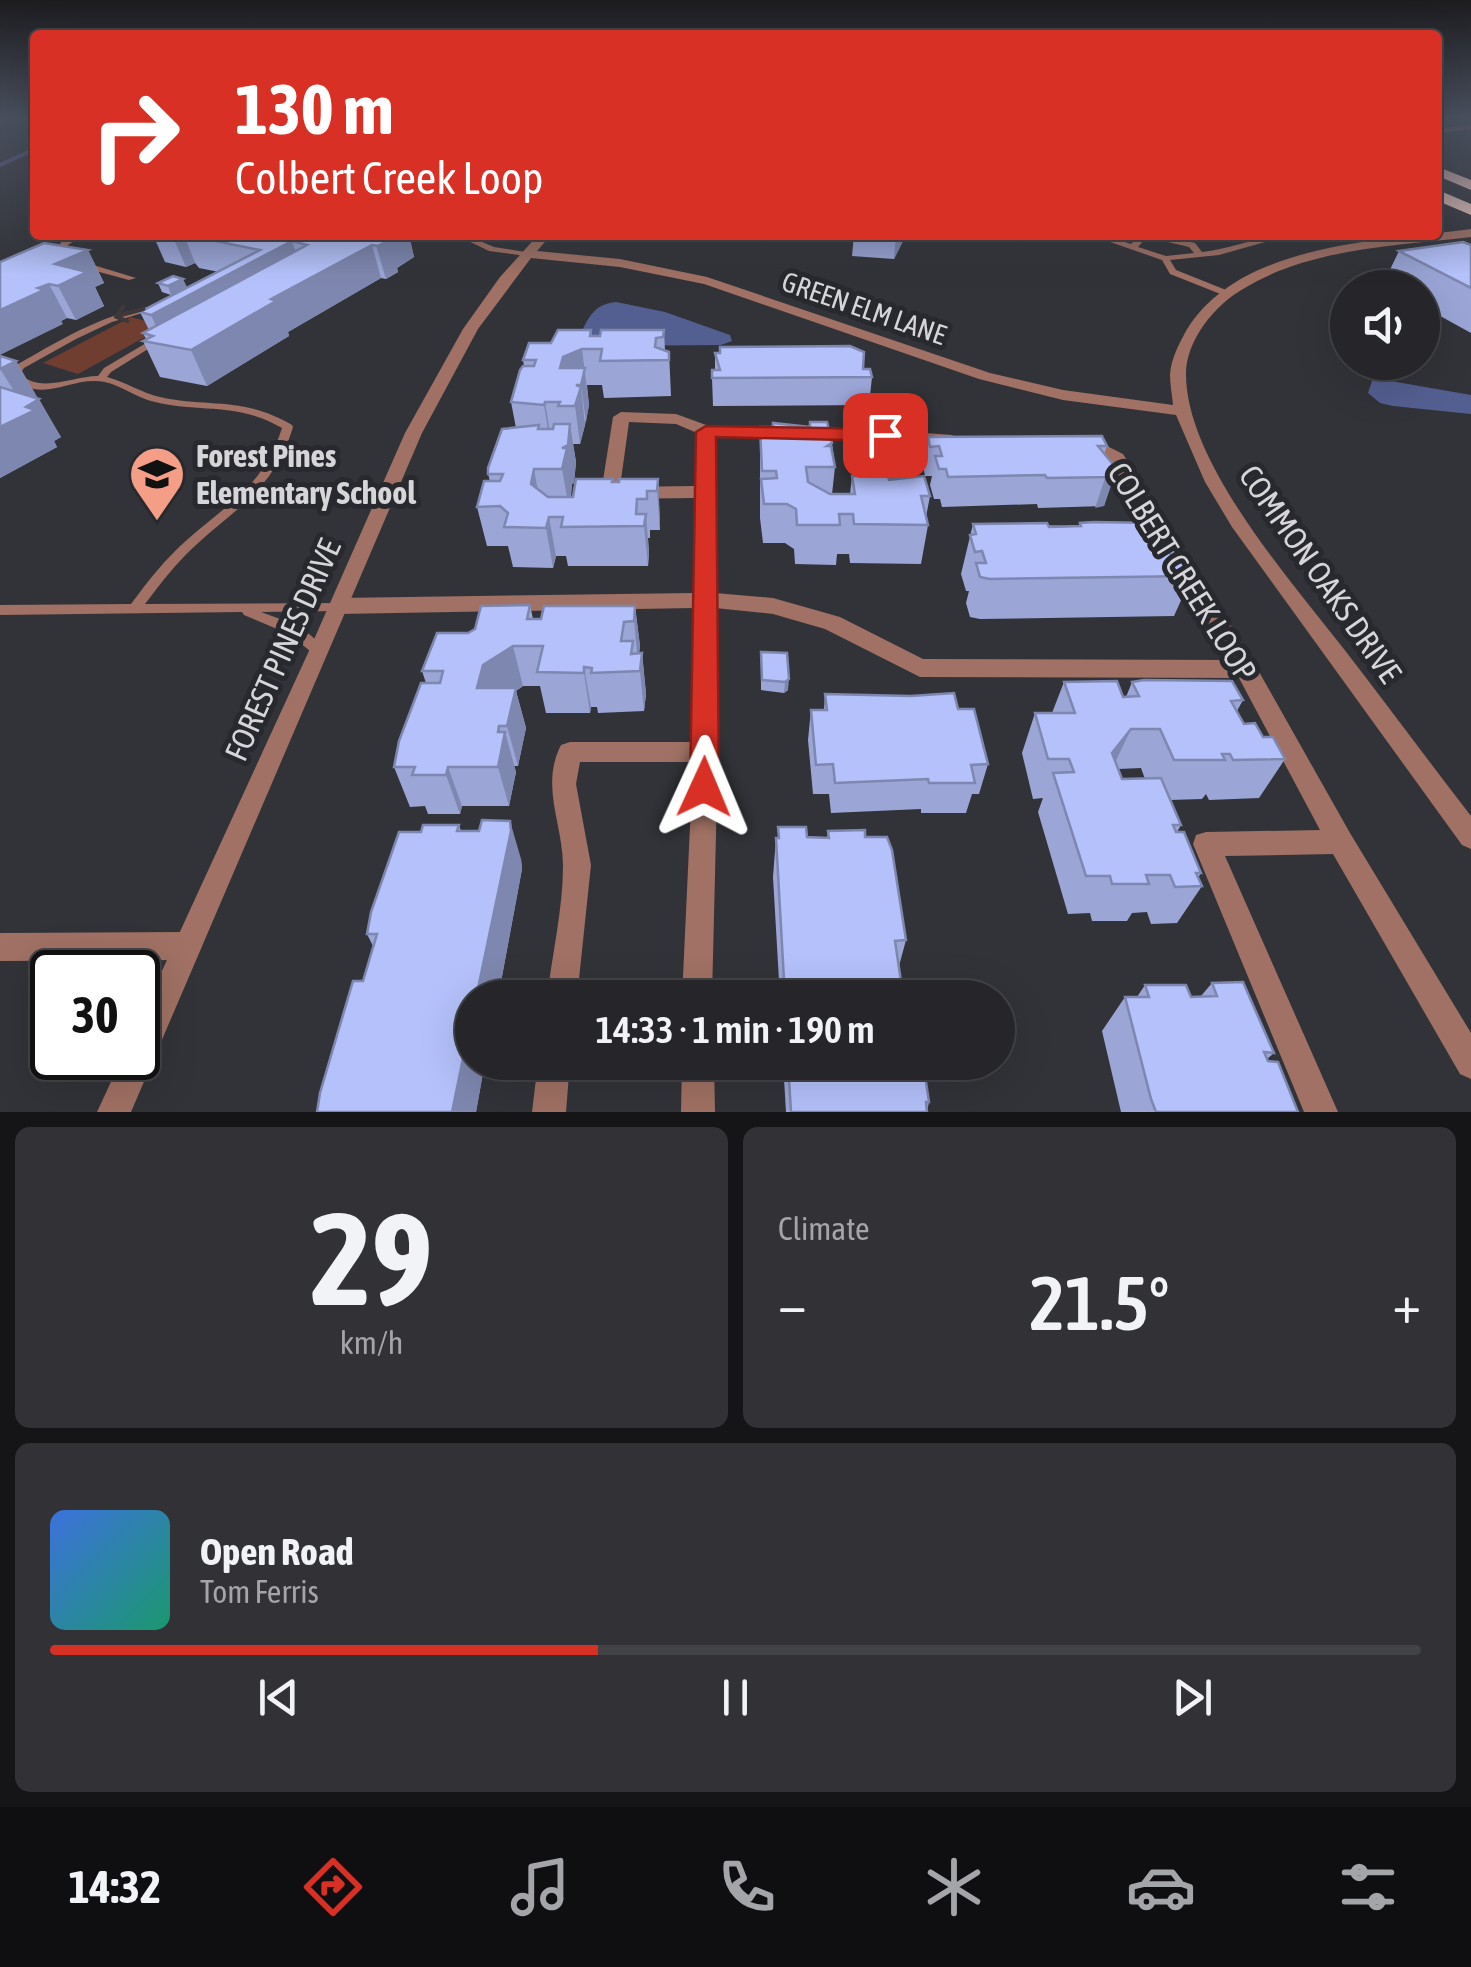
<!DOCTYPE html>
<meta charset="utf-8">
<style>
:root{--surface:#26262a;--page:#323236;--text:#f1f3f6;--muted:#a4a5a8;--line:#424347;--accent:#d93025}
body{margin:0;font-family:"Asap Condensed",sans-serif;background:var(--page);color:var(--text);height:100vh;display:flex;flex-direction:column;font-size:38px;white-space:nowrap}
*{box-sizing:border-box;margin:0}
p{font-size:32px;color:var(--muted)}
.icon{flex:none;width:55px;height:55px;fill:none;stroke:currentColor;stroke-width:2;stroke-linecap:round;stroke-linejoin:round}
.map{position:relative;height:1112px;overflow:hidden}
.sheet{display:flex;flex-direction:column;gap:15px;padding:15px;background:#151517;flex:1}
.sheet>*{flex:none}
.top-card{position:absolute;left:30px;top:30px;width:1412px;height:210px;border-radius:10px;box-shadow:0 10px 40px #0002,0 0 0 2px var(--line);background:#d93025;color:#fff;overflow:hidden}
.buttons{position:absolute;left:1330px;top:270px;display:grid;gap:20px}
.buttons a{display:grid;place-items:center;width:110px;height:110px;border-radius:50%;background:var(--surface);box-shadow:0 10px 40px #0002,0 0 0 2px var(--line);font-size:50px}
.speed{position:absolute;left:30px;top:950px;display:flex;gap:20px;font-size:50px;font-weight:700;text-align:center}
.speed>*{display:grid;place-content:center;width:130px;height:130px;border-radius:50%;background:var(--surface);box-shadow:0 10px 40px #0002,0 0 0 2px var(--line);line-height:1}
.speed .limit{border:5px solid #111;border-radius:15px;background:#fff;color:#111}
.pin{position:absolute;display:grid;place-items:center;width:85px;height:85px;color:#fff;margin:-42px;border-radius:20px;box-shadow:0 5px 15px #0006}
.me{position:absolute;width:110px;margin:-55px;rotate:1deg;stroke-linejoin:round;filter:drop-shadow(0 0 8px #0008)}
.turn{display:flex;align-items:center;gap:35px;height:210px;padding:0 40px;font-size:45px}
.turn .icon{width:130px;height:130px;stroke-width:2.5}
.turn b{display:block;font-size:70px;line-height:85px}
.big{font-size:75px;font-weight:600;line-height:1.1}
.sheet .widget{flex:1;display:flex;flex-direction:column;justify-content:center;gap:15px;min-width:0;padding:0 35px;border-radius:15px;background:var(--page)}
.sheet .dial{align-items:center;gap:0}
.dial b{font-size:130px;line-height:1}
.song{display:flex;align-items:center;gap:30px}
.cover{width:120px;height:120px;border-radius:15px;background:linear-gradient(135deg,hsl(220 70% 55%),hsl(160 70% 35%))}
.played{height:10px;border-radius:5px;background:linear-gradient(90deg,var(--accent) 40%,var(--line) 40%)}
.keys{display:flex;justify-content:space-around;direction:ltr}
.heat{display:flex;justify-content:space-between;align-items:center;font-size:55px;direction:ltr}
.sheet .tiles{flex:1;display:grid;gap:15px;grid-template-columns:1fr 1fr}
.widget:last-child{grid-column:span 2}
.trip{position:absolute;left:455px;top:980px;width:560px;height:100px;border-radius:50px;background:var(--surface);box-shadow:0 10px 40px #0002,0 0 0 2px var(--line);font-weight:600;line-height:100px;text-align:center}
.dock{display:flex;height:160px;justify-content:space-around;align-items:center;background:#0f0f11;color:var(--muted)}
.dock .icon{width:70px;height:70px}
.dock .on{color:var(--accent)}
.dock b{font-size:45px;color:var(--text)}
.map>svg:first-child{display:block}
.green{fill:#703e30}
.water{fill:#545f91}
.lines{fill:none;stroke-linecap:round;stroke-linejoin:round}
.stream{stroke:#545f91;stroke-width:4}
.service{fill:#a07164;fill-rule:evenodd}
.minor{fill:#a07164;fill-rule:evenodd}
.tertiary{fill:#a07164;fill-rule:evenodd}
.trunk{fill:#f6ccc1;fill-rule:evenodd}
.wall{fill:#9ba6d7;fill-rule:evenodd}
.shaded-wall{fill:#7e87af}
.building{fill:#b4c1fa;stroke:#7e87af;stroke-width:2.5}
.oneway{stroke:#403739}
.route{fill:#d93025;stroke:#8d1f18;stroke-width:2.5}
.labels{text-anchor:middle;stroke-width:10;stroke-linejoin:round;paint-order:stroke}
.far-street-label{font-size:28px;fill:#d6d6d9;stroke:#28292e}
.poi-label{font-size:32px;font-weight:bold;fill:#d6d6d9;stroke:#28292e;text-anchor:start}
.street-label{font-size:32px;fill:#d6d6d9;stroke:#28292e}
</style>
<div class="map">
<svg width="1471" height="1112" viewBox="0 0 1471 1112">
<rect width="100%" height="100%" fill="#323338"/>
<!-- green -->
<polygon class="green" points="131,317 165,326 78,374 43,363"/>
<!-- water -->
<g class="water">
<path d="M 616,302 L 665,312 L 730,335 L 732,341 L 721,345 L 590,346 L 580,335 C 589,316 595,304 616,302 Z"/>
<polygon points="1379,379 1471,395 1471,414 1393,406 1380,403 1368,393 1372,381"/>
</g>
<g class="lines">
<!-- stream -->
<polyline class="stream" points="0,165 35,149"/>
<!-- service -->
<g class="service">
<polygon points="1471,125 1471,129 1438,133 1438,129"/>
<polygon points="73,235 83,235 68,245 60,257 54,257 53,255 62,241"/>
<polygon points="456,235 466,235 494,247 526,252 530,254 526,256 489,251"/>
<path d="M 1090,235 L 1102,235 L 1131,244 L 1139,236 L 1162,236 L 1162,240 L 1144,240 L 1138,247 L 1166,256 L 1194,253 L 1189,247 L 1168,242 L 1167,240 L 1171,238 L 1195,243 L 1202,252 C 1232,249 1260,235 1290,235 L 1219,255 L 1170,260 L 1176,270 L 1231,292 L 1232,294 L 1228,297 L 1170,274 L 1162,260 Z"/>
<polygon points="81,263 87,263 136,278 129,280 81,267"/>
<path d="M 166,305 L 170,308 L 169,310 L 146,312 L 112,322 L 76,339 L 24,368 L 20,374 C 41,394 73,376 98,376 L 104,368 L 158,336 L 163,339 L 161,341 L 111,372 L 107,377 C 126,382 142,393 160,397 C 210,408 242,396 292,425 L 293,427 C 275,487 240,505 196,545 C 177,562 161,583 145,604 L 344,603 L 346,606 L 344,609 L 339,611 L 261,612 L 299,626 L 325,647 L 327,651 L 325,655 L 315,655 L 289,634 L 244,615 L 242,612 L 0,615 L 0,605 L 131,604 C 148,581 166,558 188,539 C 230,502 264,485 282,428 C 238,402 201,413 155,402 C 137,398 122,386 105,382 C 70,375 40,408 10,374 L 18,364 C 66,337 110,309 166,305 Z"/>
<polygon points="885,432 890,435 898,486 892,490 882,488 880,486 886,483 880,435"/>
</g>
<!-- minor -->
<g class="minor">
<path d="M 621,412 L 676,414 L 709,426 L 871,429 L 952,435 L 961,440 L 952,445 L 871,439 L 714,436 L 715,593 L 773,598 L 840,617 L 923,659 L 1229,660 L 1110,461 L 1072,445 L 1081,440 L 1103,444 L 1123,454 L 1254,663 L 1350,833 L 1471,1033 L 1471,1079 L 1460,1074 L 1333,854 L 1225,856 L 1338,1112 L 1304,1112 L 1193,844 L 1196,835 L 1206,832 L 1320,830 L 1239,678 L 920,677 L 825,629 L 773,614 L 715,608 L 718,752 L 712,998 L 682,998 L 693,762 L 580,762 L 576,784 L 591,865 L 577,998 L 547,998 C 552,955 563,909 563,866 C 563,824 540,786 561,745 L 570,742 L 694,742 L 694,608 L 339,614 L 332,611 L 328,606 L 332,601 L 339,598 L 694,593 L 694,498 L 610,499 L 601,493 L 613,417 ZM 629,422 L 676,424 L 697,433 L 694,486 L 620,487 Z"/>
<polygon points="187,932 197,936 202,946 197,956 187,960 0,961 0,933"/>
<polygon points="538,1062 570,1062 566,1112 532,1112"/>
<polygon points="682,1062 714,1062 715,1112 681,1112"/>
</g>
<!-- tertiary -->
<path class="tertiary" d="M 1471,229 L 1471,237 C 1396,246 1309,248 1243,289 C 1215,305 1186,340 1186,374 C 1186,464 1293,583 1347,653 C 1389,707 1429,762 1471,816 L 1471,849 L 1462,845 L 1232,527 L 1205,482 L 1176,415 L 1063,400 L 979,379 L 704,284 L 620,267 L 531,258 L 478,329 L 422,433 L 131,1112 L 97,1112 L 122,1058 L 138,1058 L 138,1023 L 308,653 L 405,433 L 463,329 L 500,277 L 538,235 L 551,235 L 537,251 L 620,259 L 707,277 L 990,373 L 1063,390 L 1173,405 C 1172,395 1170,384 1170,374 C 1171,359 1179,344 1186,331 C 1240,242 1381,241 1471,229 Z"/>
<!-- trunk -->
<g class="trunk">
<polygon points="1438,167 1471,180 1471,190 1438,176"/>
<polygon points="1438,190 1471,204 1471,215 1438,201"/>
</g>
</g>
<!-- wall -->
<g class="wall">
<polygon points="153,235 409,235 414,257 397,268 398,272 386,279 381,278 288,332 289,336 207,386 160,377 143,341 146,339 143,333 149,330 140,312 219,272 199,268 195,263 186,267 165,262"/>
<polygon points="854,235 906,235 894,259 852,256"/>
<polygon points="1471,245 1471,333 1422,306 1422,288 1389,288 1383,284 1399,251"/>
<polygon points="88,250 104,283 95,287 104,306 76,320 67,318 61,321 63,324 0,262"/>
<polygon points="158,283 187,287 171,295 162,292"/>
<polygon points="591,330 592,336 664,330 665,351 669,352 671,396 604,398 602,385 587,385 589,405 585,425 580,444 573,444 576,462 574,483 572,484 571,497 613,479 613,482 658,479 660,530 650,530 650,538 648,538 649,553 648,566 568,566 566,556 556,556 553,568 513,567 508,546 487,546 477,507 490,481 488,474 516,428 511,402 524,366 523,360 551,343"/>
<polygon points="715,353 863,369 872,377 869,405 713,406 712,378 715,370"/>
<polygon points="0,356 16,361 37,397 35,398 61,437 54,441 57,447 0,478"/>
<polygon points="810,422 832,443 835,467 832,494 850,494 852,476 889,480 930,496 926,517 928,525 921,564 850,563 849,554 837,554 836,565 795,564 794,549 785,543 763,543 760,518 760,427 809,427"/>
<polygon points="928,437 1107,446 1104,454 1116,468 1104,506 1038,508 1037,504 942,507 940,499 934,499 930,485 932,476 925,476 923,466"/>
<polygon points="1080,523 1159,534 1175,550 1172,557 1175,562 1192,576 1174,616 980,619 970,617 966,603 969,591 966,591 961,574 973,524 1078,526"/>
<polygon points="530,605 533,619 541,619 635,606 640,646 639,653 642,653 646,694 644,711 598,713 597,707 591,707 590,713 546,713 540,686 523,686 516,691 526,728 518,766 514,766 516,772 509,806 462,806 460,814 428,814 425,806 410,807 394,767 426,683 422,671 468,633"/>
<polygon points="761,652 787,653 788,690 784,693 761,690"/>
<path d="M 1064,682 L 1123,697 L 1126,697 L 1132,682 L 1243,700 L 1237,711 L 1244,724 L 1263,737 L 1285,759 L 1259,798 L 1209,800 L 1206,794 L 1202,799 L 1170,800 L 1181,825 L 1177,832 L 1201,873 L 1198,878 L 1202,886 L 1177,923 L 1151,924 L 1147,912 L 1132,913 L 1127,921 L 1092,921 L 1090,913 L 1068,914 L 1038,812 L 1043,798 L 1033,799 L 1022,753 L 1035,713 L 1052,713 ZM 1141,768 L 1145,779 L 1122,779 L 1118,769 Z"/>
<polygon points="825,694 958,709 988,764 979,794 972,794 966,813 921,813 921,809 831,813 829,794 813,794 808,740 811,710 824,710"/>
<polygon points="459,825 461,831 521,859 522,869 498,998 472,998 472,1062 485,1062 476,1112 363,981 373,946 367,934 421,832"/>
<polygon points="778,827 807,837 827,838 828,831 865,837 906,940 899,966 902,988 913,998 780,998 773,877 776,838 778,838"/>
<polygon points="1212,983 1274,1053 1267,1059 1298,1112 1121,1112 1102,1031 1125,997 1137,997 1145,985 1191,997 1201,996"/>
<polygon points="783,1062 923,1062 929,1102 927,1112 786,1112"/>
</g>
<!-- shaded-wall -->
<g class="shaded-wall">
<polygon points="172,235 184,235 195,263 186,267"/>
<polygon points="373,235 409,235 414,257 397,268 398,272 386,279"/>
<polygon points="896,235 906,235 894,259"/>
<polygon points="292,241 303,274 165,345 151,315"/>
<polygon points="372,245 381,278 288,332 289,336 207,386 191,350 271,299"/>
<polygon points="88,250 104,283 95,287 104,306 76,320 58,286 55,264"/>
<polygon points="183,279 187,287 171,295 168,286"/>
<polygon points="49,284 67,318 61,321 63,324 0,355 0,310"/>
<polygon points="582,349 589,405 586,422 581,385 560,368 563,357"/>
<polygon points="16,361 37,397 23,405 0,369"/>
<polygon points="581,387 585,425 580,444 575,406"/>
<polygon points="39,399 61,437 54,441 57,447 0,478 0,427 26,407"/>
<polygon points="545,402 551,439 550,443 544,405"/>
<polygon points="570,424 576,462 574,483 572,484 569,508 562,469 562,448"/>
<polygon points="534,469 541,508 531,484"/>
<polygon points="1114,477 1104,506 1095,508 1105,478"/>
<polygon points="658,479 660,518 660,530 657,491"/>
<polygon points="646,514 649,553 648,566 644,526"/>
<polygon points="549,517 556,556 553,568 546,528"/>
<polygon points="635,606 640,646 638,662 634,621"/>
<polygon points="513,646 523,686 516,691 526,728 518,766 507,726 477,688 483,665"/>
<polygon points="642,653 646,694 644,711 640,671"/>
<polygon points="584,667 591,707 590,713 584,673"/>
<polygon points="789,679 788,690 784,693 785,682"/>
<polygon points="499,726 503,742 505,732 516,772 509,806 498,767"/>
<polygon points="1131,729 1112,769 1112,753"/>
<polygon points="448,767 462,806 460,814 446,775"/>
<polygon points="510,821 521,859 522,869 498,998 476,998"/>
<polygon points="472,1015 472,1062 485,1062 476,1112 452,1112"/>
</g>
<!-- building -->
<g class="building">
<polygon points="186,235 389,235 383,238 389,240 378,246 372,245 271,299 276,301 191,350 143,341 153,336 143,333 307,245 292,241 151,315 140,312 260,250"/>
<polygon points="1463,242 1471,245 1471,288 1399,251"/>
<polygon points="44,243 88,250 55,264 87,272 58,286 49,284 38,288 44,290 0,310 0,262"/>
<polygon points="173,276 183,279 168,286 158,283"/>
<polygon points="558,330 591,330 590,336 600,336 601,330 664,330 663,337 656,338 655,347 669,352 669,360 600,361 602,349 582,349 563,357 560,368 585,368 581,385 576,385 581,387 575,406 558,406 560,402 545,402 544,405 511,402 520,370 523,366 534,366 536,360 523,360 529,343 551,343"/>
<polygon points="850,346 864,352 863,369 870,369 872,377 712,378 712,370 720,370 715,353 720,353 720,347"/>
<polygon points="0,356 16,361 0,369"/>
<polygon points="0,387 39,399 26,407 35,410 0,427"/>
<polygon points="810,422 827,422 832,443 827,446 831,446 835,467 806,467 808,482 830,494 855,494 852,476 888,476 889,480 924,476 930,496 921,496 928,525 854,524 853,514 839,514 840,525 797,525 796,509 787,504 764,504 761,479 777,478 776,471 762,471 760,427 773,427 773,423 810,427"/>
<polygon points="554,424 570,424 568,445 562,448 567,448 562,469 534,469 531,484 548,497 573,497 576,479 613,479 612,482 619,482 619,479 658,479 657,491 647,491 647,499 637,499 636,514 646,514 644,526 561,527 563,517 549,517 546,528 504,527 508,513 500,506 477,507 484,481 500,481 503,474 488,474 488,468 502,429 539,425 538,429 553,429"/>
<polygon points="1102,436 1107,446 1098,446 1116,468 1110,468 1114,477 1047,478 1045,475 948,477 946,469 939,469 935,456 942,456 939,446 930,447 928,437"/>
<polygon points="1094,522 1153,523 1159,534 1166,533 1175,550 1168,550 1175,562 1185,562 1192,576 990,579 980,577 976,563 986,563 982,551 975,552 970,535 976,534 973,524 1047,523 1049,527 1081,526 1080,523"/>
<polygon points="530,605 527,619 541,619 544,606 635,606 634,621 624,622 621,641 633,641 631,654 642,653 640,671 591,673 592,668 584,667 584,673 537,672 543,646 513,646 483,665 477,688 516,688 507,726 499,726 498,732 505,732 498,767 448,767 446,775 412,775 415,767 394,767 399,741 421,683 440,683 443,671 422,671 437,633 468,633 475,629 481,606"/>
<polygon points="761,652 787,653 789,679 785,682 762,680"/>
<polygon points="1144,680 1232,681 1243,700 1231,701 1244,724 1255,723 1263,737 1273,737 1285,759 1233,760 1230,754 1222,754 1225,760 1174,760 1160,729 1131,729 1112,753 1122,779 1161,778 1181,825 1173,825 1176,832 1184,832 1201,873 1196,873 1202,886 1175,887 1170,875 1146,875 1149,884 1112,884 1110,876 1086,876 1053,773 1074,772 1069,759 1048,759 1035,713 1075,713 1064,682 1117,681 1123,697 1139,696 1132,682"/>
<polygon points="954,693 958,709 974,709 988,764 971,765 975,783 929,783 928,779 835,783 833,764 816,765 811,710 827,710 825,694 911,696"/>
<polygon points="482,820 510,821 511,831 476,998 472,998 472,1015 452,1112 317,1112 320,1093 353,981 363,981 377,934 367,934 371,912 399,832 421,832 423,825 459,825 457,831 479,831"/>
<polygon points="778,827 806,827 807,837 829,838 828,831 865,830 865,837 887,837 892,850 906,940 895,941 902,988 912,988 913,998 785,998 776,838 779,838"/>
<polygon points="1243,982 1274,1053 1264,1052 1268,1061 1278,1062 1298,1112 1156,1112 1151,1099 1125,997 1149,997 1145,985 1186,985 1191,997 1217,996 1212,983"/>
<polygon points="788,1062 923,1062 929,1102 926,1102 927,1112 791,1112"/>
</g>
<!-- one-way arrows -->
<defs><path id="oneway-shaft" d="M-6 0H5M1.5-3L5.5 0L1.5 3" fill="none" stroke-width="1.6" stroke-linecap="round" stroke-linejoin="round" transform="scale(2.5)"/></defs>
<use class="oneway" href="#oneway-shaft" transform="translate(129 313) rotate(165)"/>
<!-- sky -->
<linearGradient id="sky" x2="0" y2="1"><stop stop-color="#1c1c1f"/><stop offset="0.43" stop-color="#49505e"/><stop offset="1" stop-color="#49505e" stop-opacity="0"/></linearGradient>
<rect width="1471" height="274" fill="url(#sky)"/>
<!-- route -->
<polygon class="route" points="706,426 885,429 895,435 885,441 716,437 719,787 715,796 704,799 694,796 690,787 696,432"/>
<!-- icons -->
<defs>
<g id="school-pin" transform="scale(2.875)"><path d="M0 17L-7.5 6A9.5 9.5 0 1 1 7.5 6Z" fill="#f49e87" stroke="#28292e"/><path d="M0-5L7-2L0 1L-7-2ZM-4 1L0 2.5L4 1V4Q0 6-4 4Z" fill="#111"/></g>
</defs>
<g fill-rule="evenodd">
<use href="#school-pin" x="157" y="474"/>
</g>
<g class="labels">
<!-- far-street labels -->
<g class="far-street-label">
<text transform="translate(864 308) rotate(19)" y="10">GREEN ELM LANE</text>
</g>
<!-- poi labels -->
<g class="poi-label">
<text x="196" y="467">Forest Pines<tspan x="196" dy="37">Elementary School</tspan></text>
</g>
<!-- street labels -->
<g class="street-label">
<text transform="translate(1182 572) rotate(58)" y="11">COLBERT CREEK LOOP</text>
<text transform="translate(1320 574) rotate(55)" y="11">COMMON OAKS DRIVE</text>
<text transform="translate(283 650) rotate(-66)" y="11">FOREST PINES DRIVE</text>
</g>
</g>
</svg>
<div class="buttons">
<a><svg class="icon" aria-label="sound" viewBox="0 0 24 24"><path d="M4 9h4l5-4v14l-5-4H4zM17 9q2 3 0 6"/></svg></a>
</div>
<div class="speed"><div class="limit">30</div></div>
<div class="pin" style="left:885px;top:435px;background:#d93025"><svg class="icon" aria-label="arrive" viewBox="0 0 24 24"><path d="M6 21V4h12l-3 4 3 4H6"/></svg></div>
<svg class="me" style="left:704px;top:787px" viewBox="-20 -20 40 40"><path d="M0-17L14 15 0 8-14 15z" fill="#d93025" stroke="#fff" stroke-width="4"/></svg>
<div class="trip">14:33 · 1 min · 190 m</div>
<div class="top-card">
<div class="turn"><svg class="icon" aria-label="right" viewBox="0 0 24 24"><path d="M7 20v-9h11M14 6l5 5-5 5"/></svg><div><b>130 m</b>Colbert Creek Loop</div></div>
</div>
</div>
<section class="sheet">
<div class="tiles">
<div class="widget dial"><b>29</b><p>km/h</p></div>
<div class="widget"><p>Climate</p>
<div class="heat"><a>−</a><b class="big">21.5°</b><a>+</a></div>
</div>
<div class="widget">
<div class="song"><i class="cover"></i><div><b>Open Road</b><p>Tom Ferris</p></div></div>
<div class="played"></div>
<div class="keys"><svg class="icon" aria-label="previous" viewBox="0 0 24 24"><path d="M18 5L8 12l10 7zM5 5v14"/></svg><svg class="icon" aria-label="pause" viewBox="0 0 24 24"><path d="M8 5v14M16 5v14"/></svg><svg class="icon" aria-label="next" viewBox="0 0 24 24"><path d="M6 5l10 7-10 7zM19 5v14"/></svg></div>
</div>
</div>
</section>
<nav class="dock">
<b>14:32</b>
<svg class="icon on" aria-label="directions" viewBox="0 0 24 24"><path d="M12 3l9 9-9 9-9-9zM9 14v-3h6M13 9l2 2-2 2"/></svg>
<svg class="icon" aria-label="music" viewBox="0 0 24 24"><path d="M9 18V5l10-2v13"/><circle cx="6" cy="18" r="3"/><circle cx="16" cy="16" r="3"/></svg>
<svg class="icon" aria-label="phone" viewBox="0 0 24 24"><path d="M5 4h4l2 5-3 2q2 4 5 5l2-3 5 2v4C11 20 4 13 5 4z"/></svg>
<svg class="icon" aria-label="climate" viewBox="0 0 24 24"><path d="M12 3v18M4 7l16 10M4 17L20 7"/></svg>
<svg class="icon" aria-label="car" viewBox="0 0 24 24"><path d="M5 17H2v-5l4-1 3-4h7l3 4 3 1v5h-3M9 17h6M6 11h13"/><circle cx="7" cy="17" r="2"/><circle cx="17" cy="17" r="2"/></svg>
<svg class="icon" aria-label="filters" viewBox="0 0 24 24"><path d="M4 7h16M4 17h16"/><circle cx="9" cy="7" r="2"/><circle cx="15" cy="17" r="2"/></svg>
</nav>
